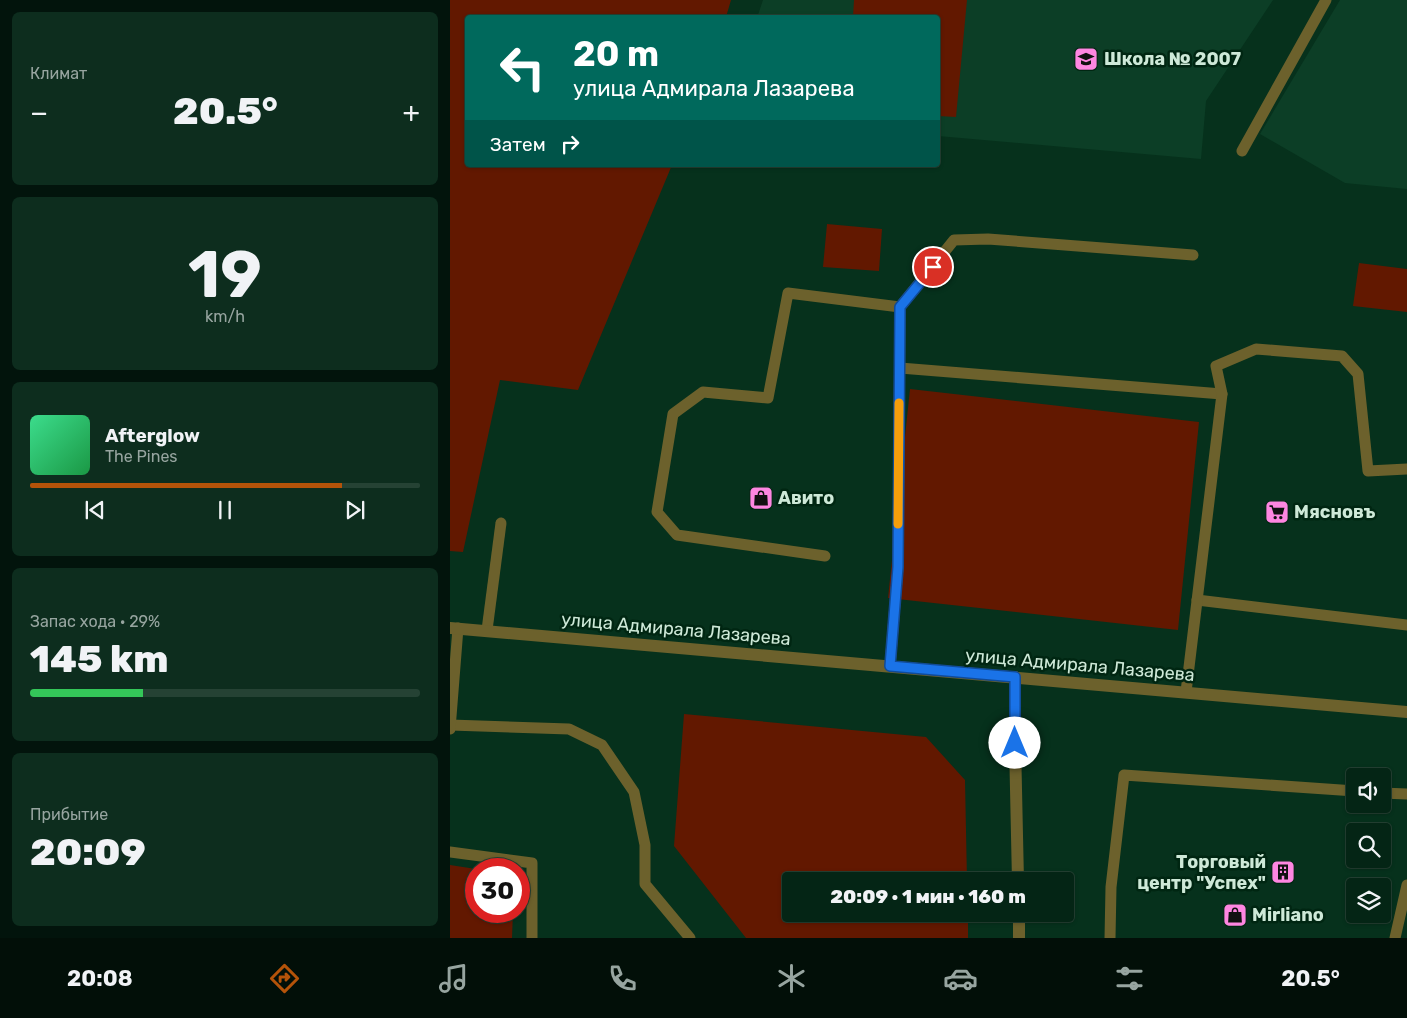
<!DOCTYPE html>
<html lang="ru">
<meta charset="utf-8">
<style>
:root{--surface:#042515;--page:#0d2d1e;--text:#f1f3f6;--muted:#97a5a0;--line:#254234;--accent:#b45309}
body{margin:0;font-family:Rubik,sans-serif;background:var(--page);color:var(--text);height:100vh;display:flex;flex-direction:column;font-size:19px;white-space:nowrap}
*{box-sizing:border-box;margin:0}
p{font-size:16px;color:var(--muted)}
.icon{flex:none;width:28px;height:28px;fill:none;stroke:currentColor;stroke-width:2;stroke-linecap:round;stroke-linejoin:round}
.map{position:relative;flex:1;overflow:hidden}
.side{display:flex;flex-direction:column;gap:12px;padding:12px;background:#02140c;width:450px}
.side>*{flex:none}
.guide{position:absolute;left:15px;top:15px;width:475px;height:152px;border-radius:5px;box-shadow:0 1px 4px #0004,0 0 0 1px var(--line);background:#00695c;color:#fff;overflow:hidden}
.fabs{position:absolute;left:896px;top:768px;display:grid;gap:10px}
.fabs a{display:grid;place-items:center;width:45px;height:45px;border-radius:5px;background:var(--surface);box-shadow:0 1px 4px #0004,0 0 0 1px var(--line);font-size:25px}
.speed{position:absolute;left:15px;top:858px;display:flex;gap:10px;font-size:25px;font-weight:700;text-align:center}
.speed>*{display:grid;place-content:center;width:65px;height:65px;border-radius:50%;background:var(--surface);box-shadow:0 1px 4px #0004,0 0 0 1px var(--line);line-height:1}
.speed .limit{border:8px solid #d22;background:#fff;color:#111}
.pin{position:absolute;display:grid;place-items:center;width:42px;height:42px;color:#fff;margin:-21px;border:2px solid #fff;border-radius:50%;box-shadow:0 1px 5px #0007}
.me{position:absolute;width:55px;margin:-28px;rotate:0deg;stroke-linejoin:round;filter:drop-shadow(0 0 4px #0008)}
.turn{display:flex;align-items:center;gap:18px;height:105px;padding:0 25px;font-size:22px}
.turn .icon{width:65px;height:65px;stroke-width:2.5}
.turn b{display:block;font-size:35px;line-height:42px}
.then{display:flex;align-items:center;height:48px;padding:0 25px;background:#0003;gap:10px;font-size:19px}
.big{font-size:38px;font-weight:800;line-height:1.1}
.side .tile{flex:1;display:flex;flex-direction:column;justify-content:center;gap:8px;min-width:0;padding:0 18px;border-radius:8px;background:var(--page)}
.side .dial{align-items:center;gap:0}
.dial b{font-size:65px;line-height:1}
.song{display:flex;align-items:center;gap:15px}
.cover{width:60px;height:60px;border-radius:8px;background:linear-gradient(135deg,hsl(150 70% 55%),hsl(140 70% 35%))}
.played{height:5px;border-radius:2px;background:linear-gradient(90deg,var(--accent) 80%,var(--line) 80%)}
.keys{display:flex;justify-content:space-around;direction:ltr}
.heat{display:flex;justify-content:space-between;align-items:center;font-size:28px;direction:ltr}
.charge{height:8px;border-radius:4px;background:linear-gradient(90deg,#34c759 29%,var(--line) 0)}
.trip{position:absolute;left:332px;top:872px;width:292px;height:50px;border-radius:5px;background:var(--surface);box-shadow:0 1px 4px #0004,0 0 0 1px var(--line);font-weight:800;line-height:50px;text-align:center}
.menu{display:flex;height:80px;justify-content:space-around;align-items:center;background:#020f08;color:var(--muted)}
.menu .icon{width:35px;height:35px}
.menu .on{color:var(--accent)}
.menu b{font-size:22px;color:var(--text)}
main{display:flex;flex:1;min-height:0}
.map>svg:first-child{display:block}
.built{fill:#0c3e26}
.green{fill:#621800}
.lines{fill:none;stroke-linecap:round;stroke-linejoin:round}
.service{stroke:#6c612c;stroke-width:11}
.minor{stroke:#6c612c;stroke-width:12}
.tertiary{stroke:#6c612c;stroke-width:12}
.route-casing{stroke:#114b97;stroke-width:12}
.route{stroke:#1a73e8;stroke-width:9}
.slow{stroke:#f59e0b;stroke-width:9}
.labels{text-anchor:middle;stroke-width:5;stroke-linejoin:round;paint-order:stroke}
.poi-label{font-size:18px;font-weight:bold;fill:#cee9d8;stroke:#002612;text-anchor:start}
.street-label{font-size:18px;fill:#cee9d8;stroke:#002612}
</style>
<main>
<section class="side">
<div class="tile"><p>Климат</p>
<div class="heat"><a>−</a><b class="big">20.5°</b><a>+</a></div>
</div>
<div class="tile dial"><b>19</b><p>km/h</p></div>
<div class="tile">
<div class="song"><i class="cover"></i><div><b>Afterglow</b><p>The Pines</p></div></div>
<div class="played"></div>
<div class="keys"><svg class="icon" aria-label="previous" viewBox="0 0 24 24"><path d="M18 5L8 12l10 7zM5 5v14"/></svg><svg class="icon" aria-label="pause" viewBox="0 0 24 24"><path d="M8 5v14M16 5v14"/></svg><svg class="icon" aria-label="next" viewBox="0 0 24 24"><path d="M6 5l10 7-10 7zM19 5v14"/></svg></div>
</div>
<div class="tile"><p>Запас хода · 29%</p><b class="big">145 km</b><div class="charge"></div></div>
<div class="tile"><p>Прибытие</p><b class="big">20:09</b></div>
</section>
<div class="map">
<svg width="957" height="938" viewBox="0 0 957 938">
<rect width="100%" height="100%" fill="#06311c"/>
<!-- built -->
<g class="built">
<polygon points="313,0 823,0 756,101 751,159 488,136 488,18 307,18"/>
<polygon points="890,0 957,0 957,189 895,183 810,134"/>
</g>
<!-- green -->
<g class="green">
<polygon points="0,0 281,0 276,17 18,18 18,165 222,165 128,390 50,380 13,552 0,551"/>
<polygon points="404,0 517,0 506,117 488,116 488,18 403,17"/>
<polygon points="377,224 432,229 429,271 373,267"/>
<polygon points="909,263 957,269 957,312 903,306"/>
<polygon points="460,389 749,422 728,630 438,598"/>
<polygon points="234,714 476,737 515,780 517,881 341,881 341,914 518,914 518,938 296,938 224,846"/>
<polygon points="0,865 26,869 26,911 63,911 62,938 0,938"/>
</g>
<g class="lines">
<!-- service -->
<g class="service">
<polyline points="792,151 876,0"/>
<polyline points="450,368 772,394"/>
<polyline points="375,556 227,535 207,512 223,414 253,392 318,398 338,293 450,307"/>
<polyline points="747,600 957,625"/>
<polyline points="37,630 51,523"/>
<polyline points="440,666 448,567 450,307 504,240 538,239 743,255"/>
<polyline points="736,692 772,394 766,366 806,349 892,356 908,374 918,471 957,469"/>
<polyline points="0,725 119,729 152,745 184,792 195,845 195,884 240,938"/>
<polyline points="0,729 8,628"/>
<polyline points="932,793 957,794"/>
<polyline points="0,852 82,863 82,938"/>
<polyline points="660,938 661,887 674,775 905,791"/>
<polyline points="945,938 957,885"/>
</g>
<!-- minor -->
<g class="minor">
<polyline points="565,677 565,743 568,881"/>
<polyline points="569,914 569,938"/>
</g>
<!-- tertiary -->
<polyline class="tertiary" points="0,628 957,712"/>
</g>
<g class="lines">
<!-- route casing -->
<g class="route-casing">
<polyline id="route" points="483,267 450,307 448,567 440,666 565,677 565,743"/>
</g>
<!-- route -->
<use href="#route" class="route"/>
<!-- slow -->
<polyline class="slow" points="448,524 449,403"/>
</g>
<!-- icons -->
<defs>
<g id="school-square" transform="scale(1.25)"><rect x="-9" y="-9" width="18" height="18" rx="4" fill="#fe86e1" stroke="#002612"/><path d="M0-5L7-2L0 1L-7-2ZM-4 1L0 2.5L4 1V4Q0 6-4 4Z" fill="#111"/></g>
<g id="shop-square" transform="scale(1.25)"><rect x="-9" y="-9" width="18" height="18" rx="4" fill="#fe86e1" stroke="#002612"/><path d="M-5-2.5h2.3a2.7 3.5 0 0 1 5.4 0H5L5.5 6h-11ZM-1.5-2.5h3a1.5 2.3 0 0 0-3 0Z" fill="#111"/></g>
<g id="supermarket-square" transform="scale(1.25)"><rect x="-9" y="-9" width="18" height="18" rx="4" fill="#fe86e1" stroke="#002612"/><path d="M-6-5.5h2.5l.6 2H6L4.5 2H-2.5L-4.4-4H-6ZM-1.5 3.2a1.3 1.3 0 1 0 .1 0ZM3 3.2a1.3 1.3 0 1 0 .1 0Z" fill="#111"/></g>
<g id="building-square" transform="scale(1.25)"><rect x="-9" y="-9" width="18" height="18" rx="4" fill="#fe86e1" stroke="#002612"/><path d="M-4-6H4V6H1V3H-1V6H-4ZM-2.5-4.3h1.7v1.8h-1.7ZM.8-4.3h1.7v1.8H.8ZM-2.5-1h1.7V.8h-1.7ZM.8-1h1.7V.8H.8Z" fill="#111"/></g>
</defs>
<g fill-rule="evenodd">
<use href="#school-square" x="636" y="59"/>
<use href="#shop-square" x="311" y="498"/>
<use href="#supermarket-square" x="827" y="512"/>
<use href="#building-square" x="833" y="872"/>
<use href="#shop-square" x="785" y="915"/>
</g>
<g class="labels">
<!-- poi labels -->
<g class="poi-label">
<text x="654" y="65">Школа № 2007</text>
<text x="328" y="504">Авито</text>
<text x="844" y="518">Мясновъ</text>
<text x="816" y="868" text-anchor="end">Торговый<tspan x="816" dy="21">центр "Успех"</tspan></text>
<text x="802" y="921">Mirliano</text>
</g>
<!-- street labels -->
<g class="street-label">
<text transform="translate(226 629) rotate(5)" y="6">улица Адмирала Лазарева</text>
<text transform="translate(630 665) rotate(5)" y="6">улица Адмирала Лазарева</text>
</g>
</g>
</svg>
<div class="fabs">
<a><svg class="icon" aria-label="sound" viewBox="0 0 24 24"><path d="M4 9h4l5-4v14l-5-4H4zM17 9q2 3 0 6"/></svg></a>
<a><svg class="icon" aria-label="search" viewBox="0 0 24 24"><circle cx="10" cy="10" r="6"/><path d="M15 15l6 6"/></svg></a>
<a><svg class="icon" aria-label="layers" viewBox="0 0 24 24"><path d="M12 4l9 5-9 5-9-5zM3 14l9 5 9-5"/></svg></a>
</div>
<div class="speed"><div class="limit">30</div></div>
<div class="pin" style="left:483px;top:267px;background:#d93025"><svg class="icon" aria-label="arrive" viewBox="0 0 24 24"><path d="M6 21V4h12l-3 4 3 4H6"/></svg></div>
<svg class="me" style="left:565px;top:743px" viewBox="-20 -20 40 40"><circle r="19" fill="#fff"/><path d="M0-13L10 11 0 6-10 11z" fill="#1a73e8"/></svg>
<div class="trip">20:09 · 1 мин · 160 m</div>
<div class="guide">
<div class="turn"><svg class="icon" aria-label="left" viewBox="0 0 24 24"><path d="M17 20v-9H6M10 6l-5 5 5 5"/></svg><div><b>20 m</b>улица Адмирала Лазарева</div></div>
<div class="then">Затем<svg class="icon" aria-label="right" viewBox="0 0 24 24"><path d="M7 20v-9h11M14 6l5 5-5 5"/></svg></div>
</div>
</div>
</main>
<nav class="menu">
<b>20:08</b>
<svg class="icon on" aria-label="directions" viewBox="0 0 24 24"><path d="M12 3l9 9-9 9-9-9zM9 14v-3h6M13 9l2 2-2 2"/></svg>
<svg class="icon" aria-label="music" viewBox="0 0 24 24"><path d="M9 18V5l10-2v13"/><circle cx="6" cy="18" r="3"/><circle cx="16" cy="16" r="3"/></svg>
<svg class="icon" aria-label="phone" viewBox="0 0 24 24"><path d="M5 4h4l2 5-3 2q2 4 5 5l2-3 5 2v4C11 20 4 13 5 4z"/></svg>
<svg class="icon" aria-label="climate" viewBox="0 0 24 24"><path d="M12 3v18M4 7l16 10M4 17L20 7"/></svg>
<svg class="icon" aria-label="car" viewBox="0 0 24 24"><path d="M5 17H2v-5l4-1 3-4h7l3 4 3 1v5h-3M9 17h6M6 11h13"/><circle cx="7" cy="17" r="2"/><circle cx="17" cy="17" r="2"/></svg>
<svg class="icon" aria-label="filters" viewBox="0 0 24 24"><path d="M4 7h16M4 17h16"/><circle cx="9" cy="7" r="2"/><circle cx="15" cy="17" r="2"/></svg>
<b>20.5°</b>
</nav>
